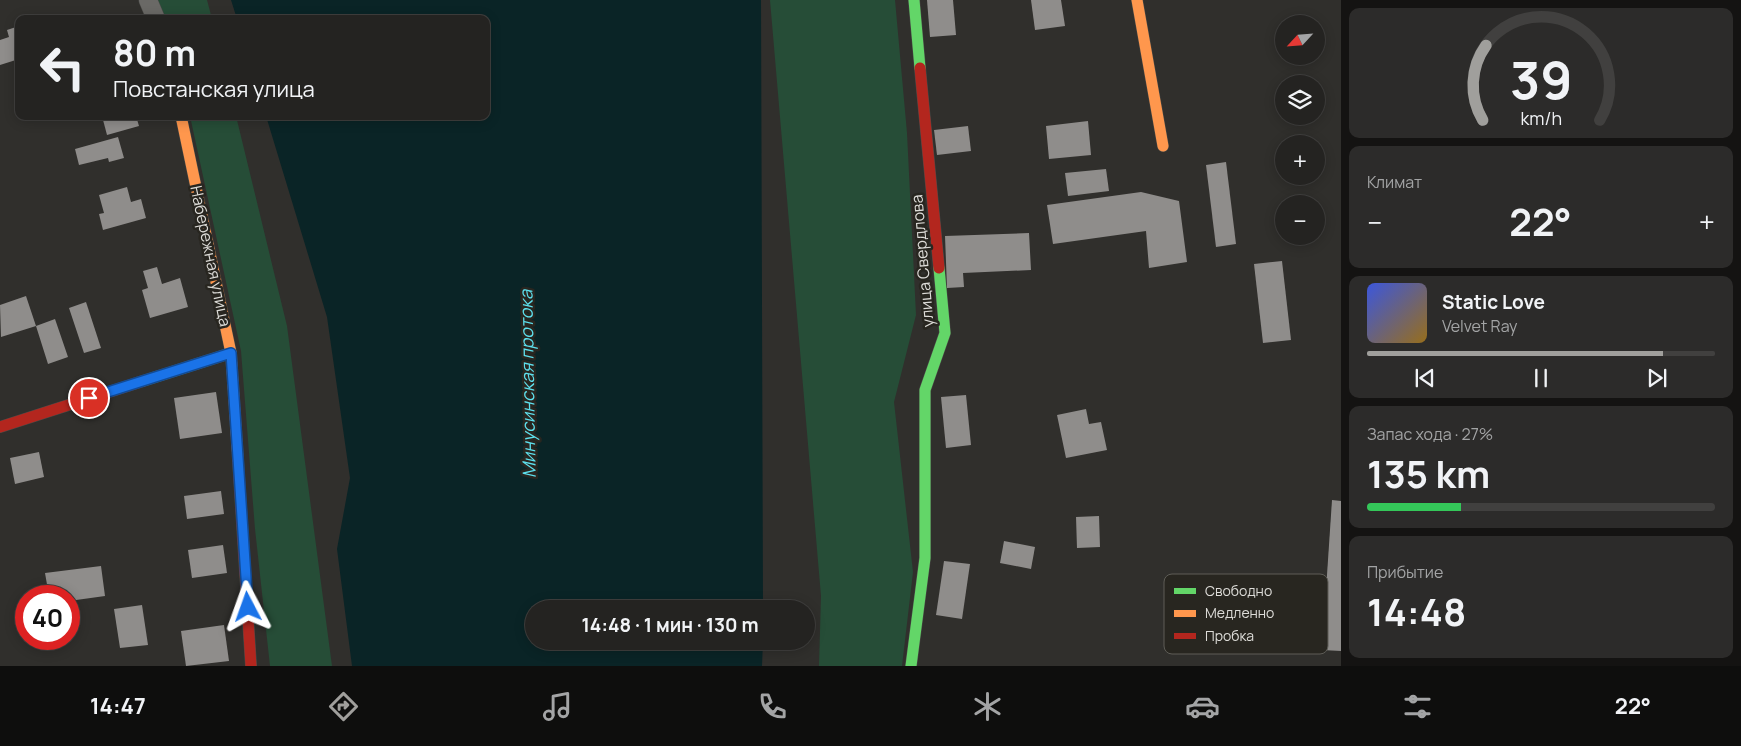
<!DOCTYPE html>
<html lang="ru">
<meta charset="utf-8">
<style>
:root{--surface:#242321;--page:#2c2b2a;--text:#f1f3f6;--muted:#a3a4a5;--line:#41403f;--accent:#a09f9c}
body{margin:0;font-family:Manrope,sans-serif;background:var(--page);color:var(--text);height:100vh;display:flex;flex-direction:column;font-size:19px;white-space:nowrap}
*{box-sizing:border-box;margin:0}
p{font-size:16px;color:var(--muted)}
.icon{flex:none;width:28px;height:28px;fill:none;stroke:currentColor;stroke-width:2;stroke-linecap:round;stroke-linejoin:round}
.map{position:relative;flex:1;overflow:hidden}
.side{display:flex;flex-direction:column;gap:8px;padding:8px;background:#141312;width:400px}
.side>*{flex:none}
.hud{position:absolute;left:15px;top:15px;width:475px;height:105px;border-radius:10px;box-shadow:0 2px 12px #0003,0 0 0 1px var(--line);background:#242321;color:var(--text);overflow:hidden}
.needle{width:32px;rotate:244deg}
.buttons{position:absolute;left:1275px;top:15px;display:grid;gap:10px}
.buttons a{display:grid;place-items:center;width:50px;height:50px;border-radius:50%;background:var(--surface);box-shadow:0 2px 12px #0003,0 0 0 1px var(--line);font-size:25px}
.speed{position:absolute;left:15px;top:585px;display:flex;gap:10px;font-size:25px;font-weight:700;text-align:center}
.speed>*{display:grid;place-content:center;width:65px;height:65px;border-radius:50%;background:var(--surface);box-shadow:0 2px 12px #0003,0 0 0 1px var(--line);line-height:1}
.speed .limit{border:8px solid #d22;background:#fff;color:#111}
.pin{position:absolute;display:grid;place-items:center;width:42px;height:42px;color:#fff;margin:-21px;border:2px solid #fff;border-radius:50%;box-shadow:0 1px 5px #0007}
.me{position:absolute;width:55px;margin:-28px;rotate:356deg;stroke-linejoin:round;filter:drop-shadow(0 0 4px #0008)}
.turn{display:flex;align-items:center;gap:18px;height:105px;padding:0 15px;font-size:22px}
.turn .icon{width:65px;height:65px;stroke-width:2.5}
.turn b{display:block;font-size:35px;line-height:42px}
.big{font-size:38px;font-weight:700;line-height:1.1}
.side .tile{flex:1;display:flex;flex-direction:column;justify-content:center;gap:8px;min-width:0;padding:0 18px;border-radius:10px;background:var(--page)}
.side .dial{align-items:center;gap:0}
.dial svg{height:130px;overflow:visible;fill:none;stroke:var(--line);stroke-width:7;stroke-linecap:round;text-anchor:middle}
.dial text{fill:var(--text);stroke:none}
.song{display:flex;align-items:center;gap:15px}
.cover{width:60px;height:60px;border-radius:8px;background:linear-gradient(135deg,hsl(230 70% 55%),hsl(40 70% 35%))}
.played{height:5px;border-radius:2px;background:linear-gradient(90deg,var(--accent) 85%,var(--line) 85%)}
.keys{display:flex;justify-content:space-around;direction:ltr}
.heat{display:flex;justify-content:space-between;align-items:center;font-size:28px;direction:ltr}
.charge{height:8px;border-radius:4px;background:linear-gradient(90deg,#34c759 27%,var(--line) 0)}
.trip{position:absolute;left:525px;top:600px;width:290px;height:50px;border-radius:25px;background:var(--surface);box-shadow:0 2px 12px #0003,0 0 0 1px var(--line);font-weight:700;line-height:50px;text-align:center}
.tabs{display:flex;height:80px;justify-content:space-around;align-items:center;background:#0e0e0d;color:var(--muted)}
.tabs .icon{width:35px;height:35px}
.tabs .selected{color:var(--accent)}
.tabs b{font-size:22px;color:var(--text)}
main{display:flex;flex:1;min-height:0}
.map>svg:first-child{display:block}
.green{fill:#264d37}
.water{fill:#0a2426}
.building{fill:#8f8d8b}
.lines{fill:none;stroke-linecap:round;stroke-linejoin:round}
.street-casing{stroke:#4b4b48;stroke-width:19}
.fast-casing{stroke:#4b4b48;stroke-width:12}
.slow-casing{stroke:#4b4b48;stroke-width:12}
.jam-casing{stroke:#4b4b48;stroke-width:12}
.street{stroke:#6a6966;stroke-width:18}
.fast{stroke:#63d668;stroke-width:11}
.slow{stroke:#ff974d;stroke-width:11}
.jam{stroke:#b3261e;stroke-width:11}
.route-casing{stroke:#114b97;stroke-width:12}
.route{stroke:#1a73e8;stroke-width:9}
.labels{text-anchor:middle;stroke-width:5;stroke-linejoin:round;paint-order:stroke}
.street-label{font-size:16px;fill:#dddcd8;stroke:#282620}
.water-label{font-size:18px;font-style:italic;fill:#5de0ed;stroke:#282620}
.key{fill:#282620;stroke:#5e5d57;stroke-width:1}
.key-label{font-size:14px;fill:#dddcd8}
</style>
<main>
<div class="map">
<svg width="1341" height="666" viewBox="0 0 1341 666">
<rect width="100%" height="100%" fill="#302f2c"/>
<!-- green -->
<g class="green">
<polygon points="157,0 207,0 212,19 164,19"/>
<polygon points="770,0 895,0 907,133 916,315 894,402 913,572 902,666 819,666 821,596"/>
<polygon points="190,116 236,116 287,326 332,666 270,666 255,529 241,351"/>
</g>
<!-- water -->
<polygon class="water" points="231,0 761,0 763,609 534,609 534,641 763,641 762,666 352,666 337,549 350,478 327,317 266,116 486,116 486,19 237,19"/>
<!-- building -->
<g class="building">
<polygon points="927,0 953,0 956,35 930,37"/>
<polygon points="1031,0 1061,0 1065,26 1035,30"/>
<polygon points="19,26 19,59 0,65 0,40 9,37 7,30"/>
<polygon points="102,116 136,116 139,126 107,135"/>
<polygon points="1088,121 1091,155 1049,159 1046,126"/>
<polygon points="968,126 971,151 937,155 934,130"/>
<polygon points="118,137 124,158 109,162 108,158 79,165 75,149"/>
<polygon points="1226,162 1236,244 1216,247 1206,165"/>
<polygon points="1106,169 1109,191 1068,196 1065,173"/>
<polygon points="127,187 131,202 141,199 146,218 103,230 99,214 104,213 99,195"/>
<polygon points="1141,192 1179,201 1187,262 1149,268 1146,231 1053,244 1047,205"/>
<polygon points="1029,233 1031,270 963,273 964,287 947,288 945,236"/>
<polygon points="1282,261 1291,340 1263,343 1254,264"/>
<polygon points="157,267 162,284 180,278 188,307 150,318 142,290 148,288 143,271"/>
<polygon points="26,296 36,326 55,319 68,357 48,364 36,326 1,337 0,305"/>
<polygon points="86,302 101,348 84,353 69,308"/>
<polygon points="216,392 222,433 180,439 174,398"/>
<polygon points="966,395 971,445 946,448 941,397"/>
<polygon points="1086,409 1089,424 1101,422 1107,450 1066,458 1057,415"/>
<polygon points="39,452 44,477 15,484 10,458"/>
<polygon points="221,491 224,514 187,519 184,496"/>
<polygon points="1332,500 1341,501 1341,651 1322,650"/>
<polygon points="1099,516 1100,547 1077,548 1076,517"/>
<polygon points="1004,541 1035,547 1031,569 1000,563"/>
<polygon points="223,545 227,573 192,578 188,550"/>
<polygon points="944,561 970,564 962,619 936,615"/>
<polygon points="101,566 105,596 69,601 69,596 49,596 45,573"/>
<polygon points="142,605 148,645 120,648 114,609"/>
<polygon points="224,625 229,661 186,666 181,631"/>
</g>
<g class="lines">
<!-- street casing -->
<g class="street-casing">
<polyline id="street" points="148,0 156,19"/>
</g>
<!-- fast casing -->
<g class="fast-casing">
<g id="fast">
<polyline points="914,0 920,68"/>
<polyline points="143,381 231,353"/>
<polyline points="911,666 925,558 925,390 945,333 939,268"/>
</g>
</g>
<!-- slow casing -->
<g class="slow-casing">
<g id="slow">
<polyline points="1137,0 1163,146"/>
<polyline points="181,116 231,353 238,460"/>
</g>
</g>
<!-- jam casing -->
<g class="jam-casing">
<g id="jam">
<polyline points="920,68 939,268"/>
<polyline points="0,427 143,381"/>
<polyline points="238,460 251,666"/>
</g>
</g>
<!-- street -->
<use href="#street" class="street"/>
<!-- fast -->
<use href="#fast" class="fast"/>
<!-- slow -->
<use href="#slow" class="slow"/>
<!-- jam -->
<use href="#jam" class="jam"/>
</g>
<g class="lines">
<!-- route casing -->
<g class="route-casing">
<polyline id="route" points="89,398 231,353 248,607"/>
</g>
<!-- route -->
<use href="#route" class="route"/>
</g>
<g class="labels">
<!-- street labels -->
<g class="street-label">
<text transform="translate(211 256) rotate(78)" y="6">Набережная улица</text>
<text transform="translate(922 261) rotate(-95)" y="6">улица Свердлова</text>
</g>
<!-- water labels -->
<g class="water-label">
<text transform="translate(528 384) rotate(-91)" y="6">Минусинская протока</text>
</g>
</g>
<!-- legend -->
<rect x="1164" y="574" width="164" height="80" rx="8" class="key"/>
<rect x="1174" y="588" width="22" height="6" fill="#63d668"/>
<rect x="1174" y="610" width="22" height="7" fill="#ff974d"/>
<rect x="1174" y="633" width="22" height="6" fill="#b3261e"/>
<g class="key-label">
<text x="1205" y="596">Свободно</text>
<text x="1205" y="618">Медленно</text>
<text x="1205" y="641">Пробка</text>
</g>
</svg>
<div class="buttons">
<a><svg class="needle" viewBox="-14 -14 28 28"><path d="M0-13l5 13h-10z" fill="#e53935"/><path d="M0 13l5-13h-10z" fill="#a3a4a5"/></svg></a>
<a><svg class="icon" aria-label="layers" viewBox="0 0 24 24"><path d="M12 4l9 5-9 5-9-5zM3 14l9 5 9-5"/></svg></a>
<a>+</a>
<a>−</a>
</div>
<div class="speed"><div class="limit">40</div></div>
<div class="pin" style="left:89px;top:398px;background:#d93025"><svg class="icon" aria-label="arrive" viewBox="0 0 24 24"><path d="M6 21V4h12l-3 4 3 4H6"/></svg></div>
<svg class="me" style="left:248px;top:607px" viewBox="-20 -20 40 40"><path d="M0-17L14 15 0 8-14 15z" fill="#1a73e8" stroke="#fff" stroke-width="4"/></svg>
<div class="trip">14:48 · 1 мин · 130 m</div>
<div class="hud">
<div class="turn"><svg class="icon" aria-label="left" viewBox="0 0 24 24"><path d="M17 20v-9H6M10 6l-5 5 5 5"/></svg><div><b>80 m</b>Повстанская улица</div></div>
</div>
</div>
<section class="side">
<div class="tile dial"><svg viewBox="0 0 100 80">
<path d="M14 69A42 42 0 1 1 86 69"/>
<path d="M14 69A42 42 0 0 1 16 23" stroke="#a09f9c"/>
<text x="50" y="56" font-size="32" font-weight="700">39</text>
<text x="50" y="72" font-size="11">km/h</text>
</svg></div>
<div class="tile"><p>Климат</p>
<div class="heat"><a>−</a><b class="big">22°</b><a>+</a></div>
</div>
<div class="tile">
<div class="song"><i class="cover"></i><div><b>Static Love</b><p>Velvet Ray</p></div></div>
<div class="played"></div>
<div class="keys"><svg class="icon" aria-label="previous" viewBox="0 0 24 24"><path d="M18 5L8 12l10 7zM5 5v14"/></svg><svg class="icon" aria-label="pause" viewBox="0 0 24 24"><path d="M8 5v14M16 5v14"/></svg><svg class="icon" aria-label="next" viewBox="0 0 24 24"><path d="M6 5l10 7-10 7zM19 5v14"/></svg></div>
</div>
<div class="tile"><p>Запас хода · 27%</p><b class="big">135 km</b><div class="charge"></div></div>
<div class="tile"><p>Прибытие</p><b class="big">14:48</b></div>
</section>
</main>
<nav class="tabs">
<b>14:47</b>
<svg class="icon selected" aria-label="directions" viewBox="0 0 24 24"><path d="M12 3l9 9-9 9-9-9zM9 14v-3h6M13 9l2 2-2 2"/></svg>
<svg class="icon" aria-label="music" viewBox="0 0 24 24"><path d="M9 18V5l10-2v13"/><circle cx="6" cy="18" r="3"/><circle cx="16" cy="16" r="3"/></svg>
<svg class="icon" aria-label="phone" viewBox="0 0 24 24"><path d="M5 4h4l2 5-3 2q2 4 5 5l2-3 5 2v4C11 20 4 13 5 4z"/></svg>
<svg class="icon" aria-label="climate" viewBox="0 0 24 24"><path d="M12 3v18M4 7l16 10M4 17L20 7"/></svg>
<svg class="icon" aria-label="car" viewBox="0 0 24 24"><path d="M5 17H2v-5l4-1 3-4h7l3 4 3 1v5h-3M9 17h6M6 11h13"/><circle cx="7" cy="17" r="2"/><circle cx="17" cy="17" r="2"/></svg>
<svg class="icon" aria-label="filters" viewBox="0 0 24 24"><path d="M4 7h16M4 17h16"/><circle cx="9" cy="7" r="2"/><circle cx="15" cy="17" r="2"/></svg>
<b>22°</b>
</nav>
